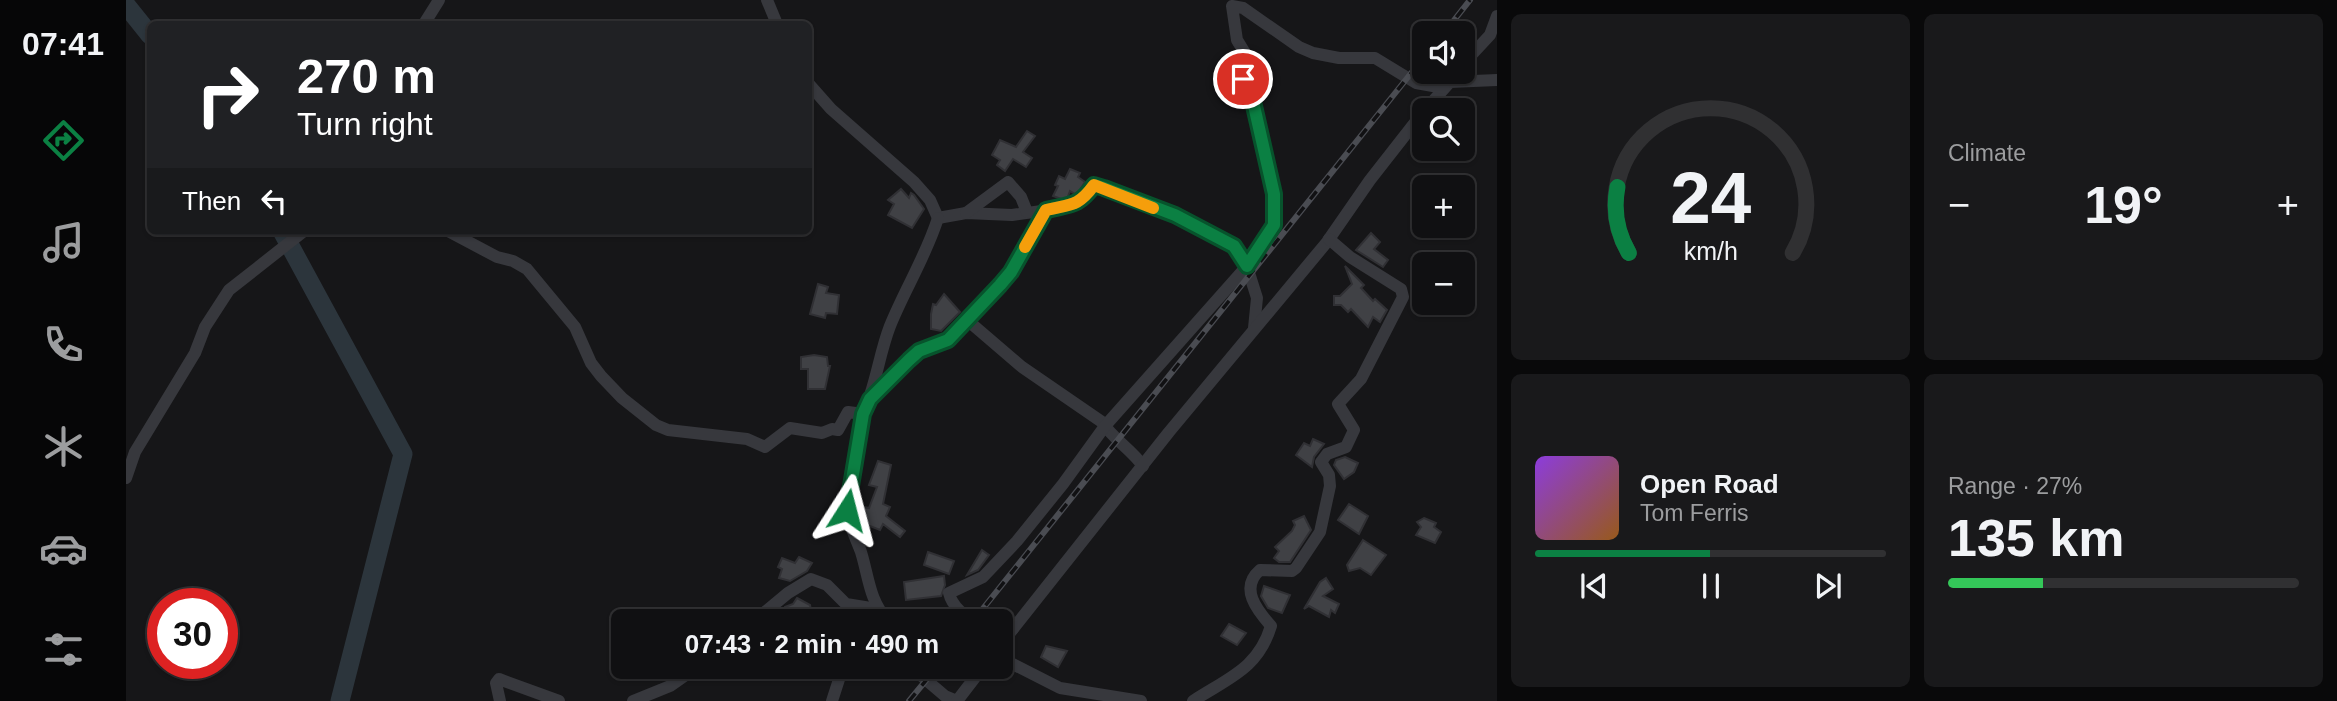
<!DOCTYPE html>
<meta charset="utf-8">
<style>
:root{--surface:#101012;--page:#19191b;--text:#f1f3f6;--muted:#9c9d9f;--line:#303032;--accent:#0b8043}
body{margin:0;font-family:Arial,sans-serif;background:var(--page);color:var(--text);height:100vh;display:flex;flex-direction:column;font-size:26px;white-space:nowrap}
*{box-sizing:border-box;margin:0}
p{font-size:23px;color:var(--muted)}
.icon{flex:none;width:38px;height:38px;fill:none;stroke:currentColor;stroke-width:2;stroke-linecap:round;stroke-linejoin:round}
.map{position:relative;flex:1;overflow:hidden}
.sheet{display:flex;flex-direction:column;gap:14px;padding:14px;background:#09090a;width:840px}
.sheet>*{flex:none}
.guide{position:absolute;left:21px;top:21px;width:665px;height:214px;border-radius:10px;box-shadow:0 2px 5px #0004,0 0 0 2px var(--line);background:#202124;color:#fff;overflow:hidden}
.controls{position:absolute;left:1286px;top:21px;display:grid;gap:14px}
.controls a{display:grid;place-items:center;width:63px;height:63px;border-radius:10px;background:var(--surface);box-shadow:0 2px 5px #0004,0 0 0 2px var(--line);font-size:35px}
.speed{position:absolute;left:21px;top:588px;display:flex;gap:14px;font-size:35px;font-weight:700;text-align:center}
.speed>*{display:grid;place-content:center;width:91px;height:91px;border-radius:50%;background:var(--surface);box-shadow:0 2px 5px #0004,0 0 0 2px var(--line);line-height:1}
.speed .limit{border:10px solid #d22;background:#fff;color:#111}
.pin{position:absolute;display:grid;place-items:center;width:60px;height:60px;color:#fff;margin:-30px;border:4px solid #fff;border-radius:50%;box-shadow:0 2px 7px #0007}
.me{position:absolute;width:77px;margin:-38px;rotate:9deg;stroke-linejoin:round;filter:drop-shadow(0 0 5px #0008)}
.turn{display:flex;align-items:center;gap:24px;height:147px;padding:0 35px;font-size:32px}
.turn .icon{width:91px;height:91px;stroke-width:2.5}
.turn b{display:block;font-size:49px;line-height:60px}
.then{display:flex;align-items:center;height:66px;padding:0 35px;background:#0003;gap:14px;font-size:26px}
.big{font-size:52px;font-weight:700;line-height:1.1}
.sheet .tile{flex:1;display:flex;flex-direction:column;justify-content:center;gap:10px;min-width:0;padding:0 24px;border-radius:10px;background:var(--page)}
.sheet .dial{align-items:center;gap:0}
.dial svg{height:182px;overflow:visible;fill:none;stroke:var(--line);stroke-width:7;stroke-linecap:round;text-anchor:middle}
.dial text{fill:var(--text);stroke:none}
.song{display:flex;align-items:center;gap:21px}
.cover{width:84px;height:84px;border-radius:10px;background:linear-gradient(135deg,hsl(270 70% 55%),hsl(30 70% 35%))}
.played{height:7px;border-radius:4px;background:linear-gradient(90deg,var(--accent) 50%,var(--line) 50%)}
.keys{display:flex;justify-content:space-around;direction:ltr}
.heat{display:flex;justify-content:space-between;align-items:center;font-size:38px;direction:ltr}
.charge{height:10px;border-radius:5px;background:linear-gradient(90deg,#34c759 27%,var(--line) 0)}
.sheet .tiles{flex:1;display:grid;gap:14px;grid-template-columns:repeat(2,1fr)}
.trip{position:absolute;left:485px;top:609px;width:402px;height:70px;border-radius:10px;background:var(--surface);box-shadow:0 2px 5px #0004,0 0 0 2px var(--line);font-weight:700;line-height:70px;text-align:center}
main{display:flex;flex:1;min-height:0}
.tab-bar{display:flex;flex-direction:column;width:126px;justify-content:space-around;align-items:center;background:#060607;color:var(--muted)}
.tab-bar .icon{width:49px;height:49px}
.tab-bar .on{color:var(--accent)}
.tab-bar b{font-size:32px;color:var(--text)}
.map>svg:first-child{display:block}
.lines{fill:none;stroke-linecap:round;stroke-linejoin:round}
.river{stroke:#2c353c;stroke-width:19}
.building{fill:#404145;stroke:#303034;stroke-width:2}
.minor{stroke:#37383d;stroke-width:12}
.rail-casing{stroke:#4a4c52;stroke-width:6}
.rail{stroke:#111113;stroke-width:3.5;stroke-dasharray:10;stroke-linecap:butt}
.route-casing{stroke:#07532c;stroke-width:18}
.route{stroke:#0b8043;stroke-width:12}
.slow{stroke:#f59e0b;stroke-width:12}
</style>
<main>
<nav class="tab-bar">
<b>07:41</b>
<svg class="icon on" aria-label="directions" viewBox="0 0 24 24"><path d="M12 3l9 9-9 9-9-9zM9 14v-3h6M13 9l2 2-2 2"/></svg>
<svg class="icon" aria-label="music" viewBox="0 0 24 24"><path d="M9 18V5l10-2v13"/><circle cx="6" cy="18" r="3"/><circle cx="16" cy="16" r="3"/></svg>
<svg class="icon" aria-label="phone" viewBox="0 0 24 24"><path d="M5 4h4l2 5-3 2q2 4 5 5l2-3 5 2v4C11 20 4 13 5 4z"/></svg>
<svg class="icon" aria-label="climate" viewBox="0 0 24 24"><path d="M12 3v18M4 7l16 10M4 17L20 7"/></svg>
<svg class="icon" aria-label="car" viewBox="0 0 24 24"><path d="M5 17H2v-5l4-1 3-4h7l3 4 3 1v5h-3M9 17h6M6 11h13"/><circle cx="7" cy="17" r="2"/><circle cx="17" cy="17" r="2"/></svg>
<svg class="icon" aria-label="filters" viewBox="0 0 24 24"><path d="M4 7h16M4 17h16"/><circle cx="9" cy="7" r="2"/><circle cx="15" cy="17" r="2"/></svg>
</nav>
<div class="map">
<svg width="1371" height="701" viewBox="0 0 1371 701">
<rect width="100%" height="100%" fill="#161618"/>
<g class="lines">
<!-- river -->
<g class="river">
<polyline points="0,5 24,35"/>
<polyline points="156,231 277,454 214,701"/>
</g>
</g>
<!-- building -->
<g class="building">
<polygon points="901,131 909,136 897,152 906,158 900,167 887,159 879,171 871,165 874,160 866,155 874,140 890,147"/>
<polygon points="944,169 954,173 952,177 959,182 952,193 949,194 944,191 941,199 935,199 927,196 932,186 929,185 933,176 939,179"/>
<polygon points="775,189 783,198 785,193 788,195 798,209 786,228 762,215 768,204 762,200"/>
<polygon points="1245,233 1254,242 1248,249 1262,260 1257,267 1230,250"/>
<polygon points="1219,266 1238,285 1235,288 1247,301 1249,299 1261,310 1254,322 1247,317 1242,327 1225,309 1222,312 1215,305 1208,305 1208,296 1214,296 1226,284"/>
<polygon points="692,284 702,287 700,293 713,295 711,314 700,313 699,318 684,314"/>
<polygon points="818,294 834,312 815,331 805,329 805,314 807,304 810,305"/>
<polygon points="688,355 701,357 702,366 704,366 699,389 682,389 682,369 675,369 675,357"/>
<polygon points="1187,439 1198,444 1188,457 1186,467 1170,455 1178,443 1184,446"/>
<polygon points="1219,457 1232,463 1228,472 1218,479 1208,465 1210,460"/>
<polygon points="752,461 765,465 757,504 764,507 760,516 779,531 774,537 757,524 754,530 744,526 742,532 736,530 737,521 732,519 733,506 743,508 751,487 743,485"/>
<polygon points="1223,504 1242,516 1233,534 1212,520"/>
<polygon points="1178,516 1185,530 1164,562 1153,562 1148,558 1153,551 1149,547 1166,531 1169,525 1167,521"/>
<polygon points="1298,518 1310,523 1308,527 1315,532 1309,543 1290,535 1295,527 1291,522"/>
<polygon points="1237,540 1260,555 1245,575 1234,568 1223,571 1221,565"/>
<polygon points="856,550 863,555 852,570 841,575"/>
<polygon points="802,552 828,561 823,574 798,565"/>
<polygon points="673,557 686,563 681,571 664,581 653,578 656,569 652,567 656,558 669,563"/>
<polygon points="818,576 819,585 815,596 780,600 778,582"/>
<polygon points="1200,578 1207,589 1197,596 1213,604 1209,613 1205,610 1203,617 1183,606 1178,609 1194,582"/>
<polygon points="1138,586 1164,595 1156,613 1142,608 1135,596"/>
<polygon points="671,598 684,605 686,615 659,613 659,607 667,604"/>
<polygon points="1103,624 1120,633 1111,645 1095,636"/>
<polygon points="920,646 941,651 932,667 915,657"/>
</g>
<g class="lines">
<!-- minor -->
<g class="minor">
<polyline points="641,0 651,24"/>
<polyline points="298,24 313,0"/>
<polyline points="1337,64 1364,35 1371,16"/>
<polyline points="682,83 705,109 788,182 804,200 812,218 840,213 886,215 944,207 958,199 968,185 1049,215 1108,246 1119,260 1131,298 1128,328"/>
<polyline points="1299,110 1324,82 1371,80"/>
<polyline points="840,213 882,182 895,197 901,212"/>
<polyline points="322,231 371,257 387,261 401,269 449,327 465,363 475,376 496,398 530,425 542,430 621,439 639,447 664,428 696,433 706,429 712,430 722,412 737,414"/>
<path d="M 840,319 L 896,367 L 976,422 C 987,439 1005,449 1017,466"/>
<polyline points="744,399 793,351 813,345 830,332 885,272 920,210"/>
<polyline points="0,478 9,452 69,353 79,327 103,290 178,231"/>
<polyline points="628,621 662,593 685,579 701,585 720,604 751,609"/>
<polyline points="744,621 751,609"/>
<path d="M 762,621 C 743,600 743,578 735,552 C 730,538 723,526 721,510 L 737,414 C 750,386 753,354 764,326 C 779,289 800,256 812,218"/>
<path d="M 852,621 C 839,618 826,606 823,593 L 857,577 L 891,541 L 937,484 L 979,426 L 1121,266 L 1148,225 L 1148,194 L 1126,97 L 1117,79 L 1122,58 L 1111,40 L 1106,6 L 1117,8 L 1173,47 L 1187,53 L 1213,58 L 1249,58 L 1290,83 L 1318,88"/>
<polyline points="859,621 877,619 887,629"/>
<polyline points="875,644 1043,432 1201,242 1244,180 1298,111"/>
<polyline points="875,658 934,688 1015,701"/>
<polyline points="785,667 819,696 831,701"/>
<polyline points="374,701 370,683 373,679 433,701"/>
<polyline points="507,701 544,686 571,667"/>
<polyline points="706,701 717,667"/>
<polyline points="831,701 857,667"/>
<path d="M 1067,701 C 1102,678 1132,669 1145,626 C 1131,610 1113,588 1134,570 L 1166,571 L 1170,568 L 1194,532 L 1204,486 L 1203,475 L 1195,462 L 1201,454 L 1220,447 L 1228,430 L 1212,404 L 1235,379 L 1277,297 L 1275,289 L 1224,257 L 1203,239"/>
</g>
<!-- rail casing -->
<g class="rail-casing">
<g id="rail">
<polyline points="1318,33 1344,0"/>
<polyline points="847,621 1298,57"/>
<polyline points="783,701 811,667"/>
</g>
</g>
<!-- rail -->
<use href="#rail" class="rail"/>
</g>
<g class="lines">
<!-- route casing -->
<g class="route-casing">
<path id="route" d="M 721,510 L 737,414 L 744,399 L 783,360 L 793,351 L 822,340 L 874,285 L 885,272 L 920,210 C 945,204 952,207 968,185 L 978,188 L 1049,215 L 1108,246 L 1121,266 L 1148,225 L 1148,194 L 1126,97 L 1117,79"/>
</g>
<!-- route -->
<use href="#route" class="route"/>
<!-- slow -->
<path class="slow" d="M 899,247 L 920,210 C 945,204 952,207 968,185 L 1027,208"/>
</g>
</svg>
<div class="controls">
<a><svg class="icon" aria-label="sound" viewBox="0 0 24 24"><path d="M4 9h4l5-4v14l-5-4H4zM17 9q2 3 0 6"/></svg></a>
<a><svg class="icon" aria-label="search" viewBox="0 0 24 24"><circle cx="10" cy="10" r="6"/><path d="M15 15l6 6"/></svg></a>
<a>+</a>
<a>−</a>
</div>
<div class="speed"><div class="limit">30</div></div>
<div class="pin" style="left:1117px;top:79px;background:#d93025"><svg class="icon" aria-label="arrive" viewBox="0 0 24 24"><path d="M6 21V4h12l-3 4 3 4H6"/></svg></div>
<svg class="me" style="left:721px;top:510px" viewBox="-20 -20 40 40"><path d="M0-17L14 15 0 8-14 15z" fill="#0b8043" stroke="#fff" stroke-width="4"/></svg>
<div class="trip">07:43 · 2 min · 490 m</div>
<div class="guide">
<div class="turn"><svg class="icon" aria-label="right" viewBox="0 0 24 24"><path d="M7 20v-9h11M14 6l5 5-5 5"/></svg><div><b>270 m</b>Turn right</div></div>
<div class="then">Then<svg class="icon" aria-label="left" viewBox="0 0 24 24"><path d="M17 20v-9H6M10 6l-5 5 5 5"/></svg></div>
</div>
</div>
<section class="sheet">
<div class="tiles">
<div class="tile dial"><svg viewBox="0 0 100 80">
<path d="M14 69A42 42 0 1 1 86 69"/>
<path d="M14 69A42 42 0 0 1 9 40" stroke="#0b8043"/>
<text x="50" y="56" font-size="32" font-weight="700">24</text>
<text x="50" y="72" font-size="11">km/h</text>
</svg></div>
<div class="tile"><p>Climate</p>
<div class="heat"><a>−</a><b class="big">19°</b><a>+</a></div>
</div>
<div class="tile">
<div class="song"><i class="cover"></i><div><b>Open Road</b><p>Tom Ferris</p></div></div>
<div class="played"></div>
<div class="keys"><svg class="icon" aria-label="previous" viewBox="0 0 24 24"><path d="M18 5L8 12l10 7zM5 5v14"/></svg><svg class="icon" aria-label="pause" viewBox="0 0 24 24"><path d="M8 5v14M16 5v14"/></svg><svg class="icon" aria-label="next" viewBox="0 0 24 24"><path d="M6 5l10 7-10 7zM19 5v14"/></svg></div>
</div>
<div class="tile"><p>Range · 27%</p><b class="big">135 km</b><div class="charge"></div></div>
</div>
</section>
</main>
